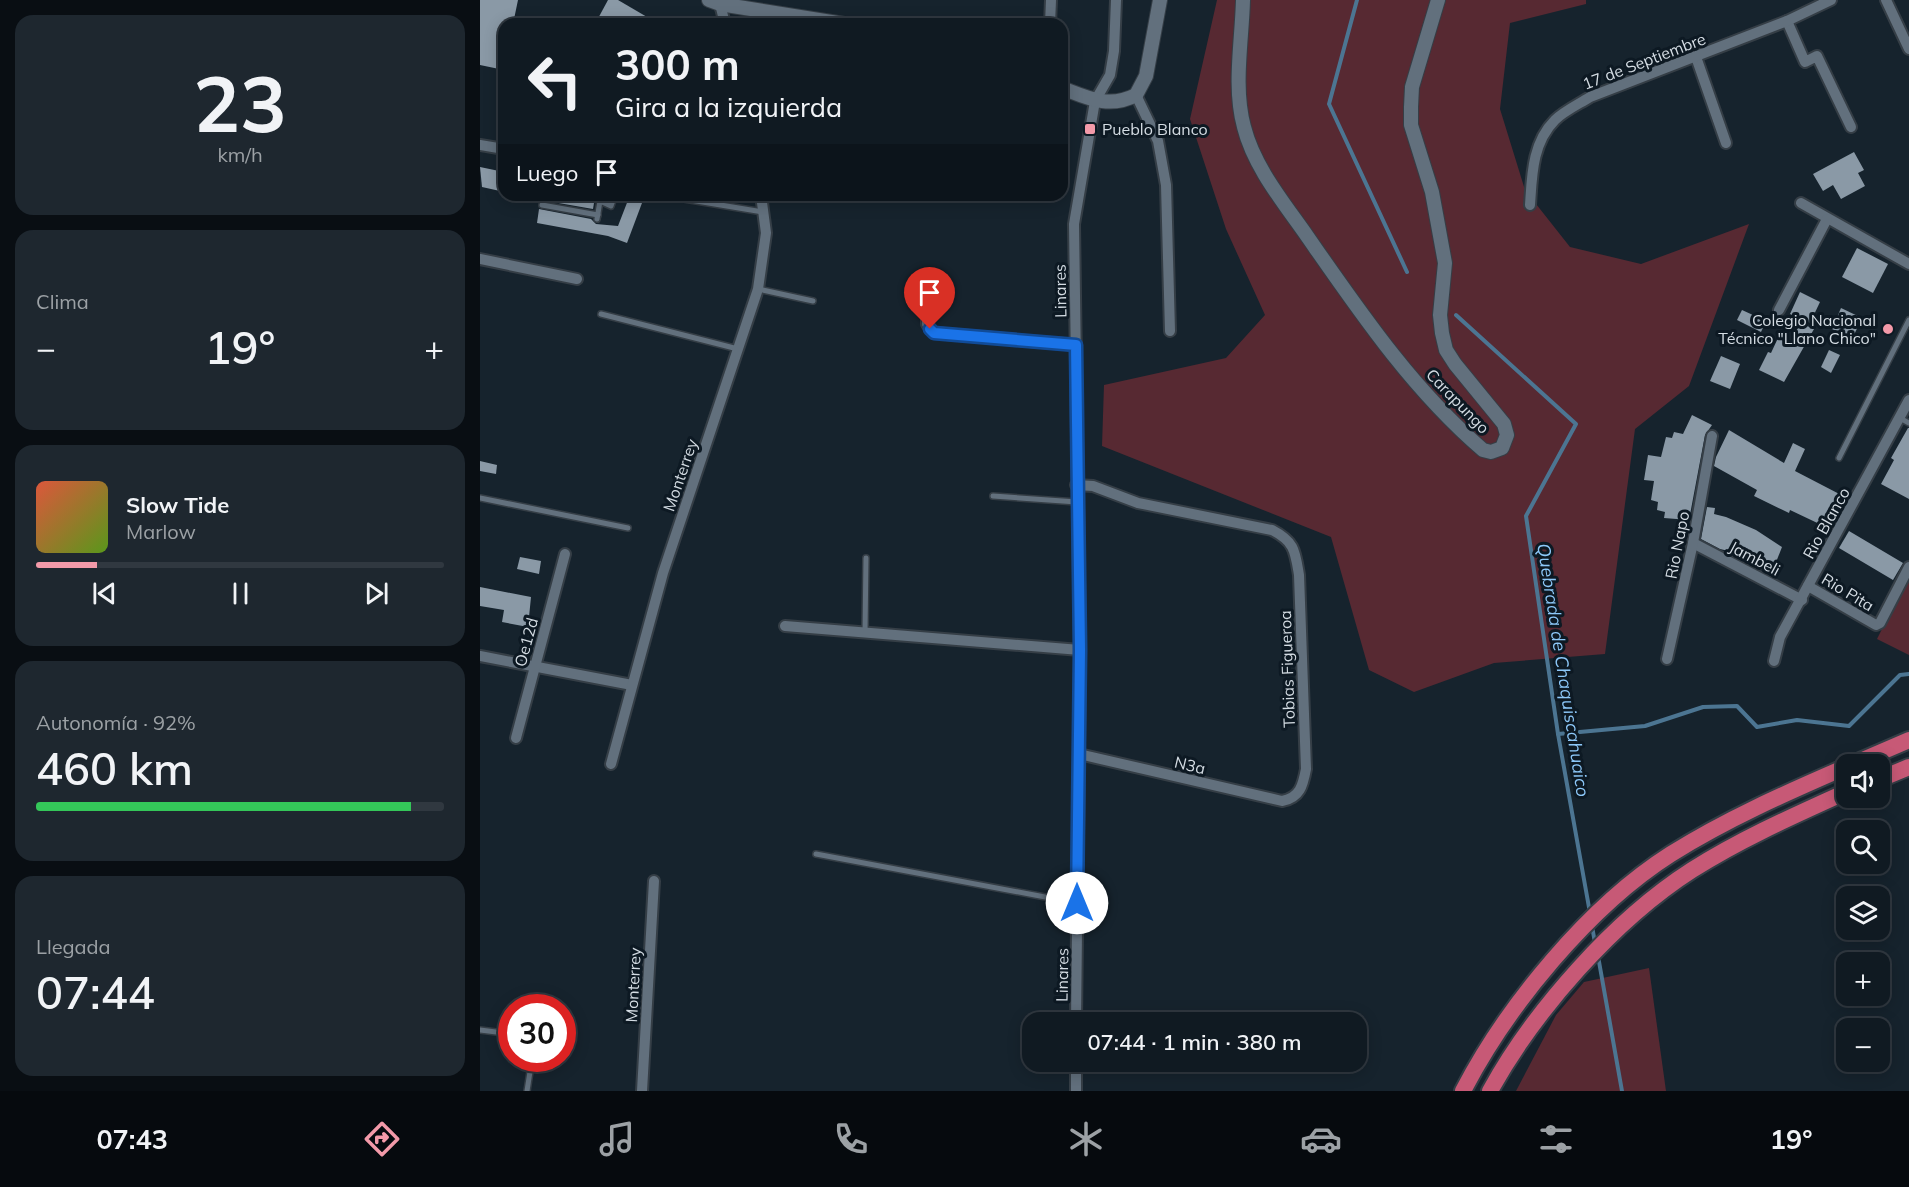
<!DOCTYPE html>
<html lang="es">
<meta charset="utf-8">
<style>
:root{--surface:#101a22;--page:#1e272f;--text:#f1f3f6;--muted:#9ca1a5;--line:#303840;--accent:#f39aa9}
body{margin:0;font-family:Mulish,sans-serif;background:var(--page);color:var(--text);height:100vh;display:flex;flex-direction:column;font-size:22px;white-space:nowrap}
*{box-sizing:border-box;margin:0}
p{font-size:20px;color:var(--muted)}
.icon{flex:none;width:33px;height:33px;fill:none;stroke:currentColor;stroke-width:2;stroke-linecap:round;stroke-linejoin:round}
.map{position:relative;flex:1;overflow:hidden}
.sheet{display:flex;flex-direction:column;gap:15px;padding:15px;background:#090e13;width:480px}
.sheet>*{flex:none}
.hud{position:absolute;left:18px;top:18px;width:570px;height:183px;border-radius:18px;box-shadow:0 3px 15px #0003,0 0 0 2px var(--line);background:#101a22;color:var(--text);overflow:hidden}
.tools{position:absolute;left:1356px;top:754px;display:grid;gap:12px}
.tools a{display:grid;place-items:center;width:54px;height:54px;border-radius:12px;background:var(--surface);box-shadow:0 3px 15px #0003,0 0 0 2px var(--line);font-size:30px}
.speed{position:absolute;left:18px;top:994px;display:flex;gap:12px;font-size:30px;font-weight:700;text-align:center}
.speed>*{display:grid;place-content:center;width:78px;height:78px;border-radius:50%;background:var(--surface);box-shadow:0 3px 15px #0003,0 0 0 2px var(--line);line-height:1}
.speed .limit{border:9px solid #d22;background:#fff;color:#111}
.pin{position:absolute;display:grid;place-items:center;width:51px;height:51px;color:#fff;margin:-62px -26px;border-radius:50% 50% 50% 0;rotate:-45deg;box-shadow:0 0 6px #0007}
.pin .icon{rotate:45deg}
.me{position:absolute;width:66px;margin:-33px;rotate:0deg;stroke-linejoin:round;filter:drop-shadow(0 0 4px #0008)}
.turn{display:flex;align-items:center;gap:21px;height:126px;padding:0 18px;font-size:27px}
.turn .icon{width:78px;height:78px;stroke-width:2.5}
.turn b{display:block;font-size:42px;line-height:51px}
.then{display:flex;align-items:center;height:57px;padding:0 18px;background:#0003;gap:12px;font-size:22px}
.big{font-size:45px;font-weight:600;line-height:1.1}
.sheet .card{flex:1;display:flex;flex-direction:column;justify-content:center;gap:9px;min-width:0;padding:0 21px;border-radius:18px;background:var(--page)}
.sheet .dial{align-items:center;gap:0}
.dial b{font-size:78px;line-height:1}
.song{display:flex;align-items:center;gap:18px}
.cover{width:72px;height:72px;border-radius:9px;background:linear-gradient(135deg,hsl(10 70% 55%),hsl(90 70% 35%))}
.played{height:6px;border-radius:3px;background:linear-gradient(90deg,var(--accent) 15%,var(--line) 15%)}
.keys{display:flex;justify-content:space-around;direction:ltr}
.heat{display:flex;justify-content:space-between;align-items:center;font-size:33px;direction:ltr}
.charge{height:9px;border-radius:4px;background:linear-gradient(90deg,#34c759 92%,var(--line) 0)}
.trip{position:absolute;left:542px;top:1012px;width:345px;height:60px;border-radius:18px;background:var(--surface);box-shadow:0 3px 15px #0003,0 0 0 2px var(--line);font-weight:600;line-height:60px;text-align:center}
.dock{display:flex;height:96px;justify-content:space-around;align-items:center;background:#060a0e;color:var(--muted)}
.dock .icon{width:42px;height:42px}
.dock .current{color:var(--accent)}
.dock b{font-size:27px;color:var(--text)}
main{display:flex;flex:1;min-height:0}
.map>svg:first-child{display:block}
.green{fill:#572932}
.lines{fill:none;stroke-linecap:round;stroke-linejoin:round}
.stream{stroke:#4c7592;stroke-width:4}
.building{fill:#8a99a6}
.service-casing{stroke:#353e46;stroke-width:8}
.minor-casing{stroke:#353e46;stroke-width:14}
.tertiary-casing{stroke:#353e46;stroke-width:16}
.trunk-casing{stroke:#353e46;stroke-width:20}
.service{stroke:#62707d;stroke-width:5}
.minor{stroke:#62707d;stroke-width:10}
.tertiary{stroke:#62707d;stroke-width:14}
.trunk{stroke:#c75976;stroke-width:16}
.route-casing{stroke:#114b97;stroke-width:15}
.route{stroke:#1a73e8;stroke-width:10}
.poi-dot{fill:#f39aa9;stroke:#0d1923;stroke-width:2}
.labels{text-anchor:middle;stroke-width:6;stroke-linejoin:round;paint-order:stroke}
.street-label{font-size:16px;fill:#d4dce3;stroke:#0d1923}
.poi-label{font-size:16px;fill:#d4dce3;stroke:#0d1923;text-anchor:start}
.water-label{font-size:18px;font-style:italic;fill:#8dc8f9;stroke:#0d1923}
</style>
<main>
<section class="sheet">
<div class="card dial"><b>23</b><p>km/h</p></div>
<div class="card"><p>Clima</p>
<div class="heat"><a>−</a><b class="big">19°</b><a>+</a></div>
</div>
<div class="card">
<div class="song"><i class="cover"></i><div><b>Slow Tide</b><p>Marlow</p></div></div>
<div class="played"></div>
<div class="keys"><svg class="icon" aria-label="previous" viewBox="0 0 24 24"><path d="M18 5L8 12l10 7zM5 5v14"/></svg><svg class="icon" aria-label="pause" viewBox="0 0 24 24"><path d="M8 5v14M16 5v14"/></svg><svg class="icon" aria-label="next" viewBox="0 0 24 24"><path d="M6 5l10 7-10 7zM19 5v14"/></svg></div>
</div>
<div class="card"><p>Autonomía · 92%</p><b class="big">460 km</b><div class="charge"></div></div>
<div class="card"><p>Llegada</p><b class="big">07:44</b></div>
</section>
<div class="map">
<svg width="1429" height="1091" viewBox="0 0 1429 1091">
<rect width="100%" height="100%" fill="#16232d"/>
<!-- green -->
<g class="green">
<polygon points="737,0 1106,0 1106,4 1030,23 1020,109 1045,190 1090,247 1161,264 1269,224 1209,386 1155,429 1125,654 1014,663 934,692 889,670 851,537 622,446 624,385 746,358 785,315 746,229 710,119"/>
<polygon points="1429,575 1429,655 1397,639"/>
<polygon points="1169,968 1186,1091 1036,1091 1076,1015 1104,982"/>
</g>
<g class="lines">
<!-- stream -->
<g class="stream">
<polyline points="877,0 849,104 927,272"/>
<polyline points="976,315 1096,424 1046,516 1078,734 1110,913"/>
<polyline points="1078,734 1165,726 1223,707 1257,706 1277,727 1317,720 1369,726 1420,675 1429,674"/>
<polyline points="1112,926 1115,943"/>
<polyline points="1118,956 1142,1091"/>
</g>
</g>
<!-- building -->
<g class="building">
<polygon points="0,0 38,0 33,24 24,24 24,70 0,65"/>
<polygon points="128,0 138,0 179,24 115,24"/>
<polygon points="1374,152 1384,170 1378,173 1385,186 1361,199 1353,185 1343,191 1333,174"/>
<polygon points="0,167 24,172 20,191 2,187"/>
<polygon points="62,195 105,195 115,197 113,209 61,200"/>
<polygon points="150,195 165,195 147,243 128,236 57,223 59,209 111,219 116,224 138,226"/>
<polygon points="1377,248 1408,264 1393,293 1362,277"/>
<polygon points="1320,292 1340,302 1330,323 1310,314"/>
<polygon points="1361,308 1382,318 1372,339 1352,329"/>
<polygon points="1262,310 1286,321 1281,332 1257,320"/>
<polygon points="1320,323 1334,329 1304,382 1279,370 1288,352 1291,353 1298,338 1310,344"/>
<polygon points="1349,350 1360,355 1351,373 1341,367"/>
<polygon points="1241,356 1260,364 1250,389 1230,381"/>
<polygon points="1212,415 1232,425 1225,435 1209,520 1184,518 1185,512 1177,510 1178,502 1171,500 1174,481 1164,480 1168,455 1181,457 1186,437 1192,438 1194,432 1203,434"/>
<polygon points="1428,428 1429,428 1429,499 1401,484 1414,460 1411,458"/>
<polygon points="1249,430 1304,463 1313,443 1325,449 1315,471 1367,498 1350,529 1310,510 1309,513 1274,496 1277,490 1234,466 1236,457"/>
<polygon points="0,461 17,465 16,474 0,471"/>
<polygon points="1227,507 1235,508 1234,514 1246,517 1276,530 1302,547 1291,575 1270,564 1270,560 1257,558 1252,555 1253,552 1240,549 1221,539"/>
<polygon points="1369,531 1423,563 1413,580 1359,548"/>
<polygon points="40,557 61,561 59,574 37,569"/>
<polygon points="0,587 51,597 48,627 22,622 24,610 0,606"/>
</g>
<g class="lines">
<!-- service casing -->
<g class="service-casing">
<g id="service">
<polyline points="186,196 283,212"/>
<polyline points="62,205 118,215"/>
<polyline points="117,219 120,201 131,206 135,195"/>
<polyline points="278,289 333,301"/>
<polyline points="121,314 258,349"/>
<polyline points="1420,418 1429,423"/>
<polyline points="1359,458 1429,320"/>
<polyline points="513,496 597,502"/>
<polyline points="0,498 148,528"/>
<polyline points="385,632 386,558"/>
<polyline points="336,854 597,903"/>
<polyline points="0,1030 32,1034"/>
<polyline points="47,1091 52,1059"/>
</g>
</g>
<!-- minor casing -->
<g class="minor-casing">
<g id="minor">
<polyline points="1406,0 1429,49"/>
<polyline points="240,4 245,24"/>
<polyline points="1307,21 1325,62 1337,56 1371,127"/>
<polyline points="570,24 571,0"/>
<polyline points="1216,57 1246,143"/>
<polyline points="656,95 678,141 686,185 690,331"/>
<polyline points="0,145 24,149"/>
<polyline points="1321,203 1429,264"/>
<path d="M 1050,205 C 1052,176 1052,143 1075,120 C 1084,111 1099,104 1110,97 L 1307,21 L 1351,0"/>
<polyline points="0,259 97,279"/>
<polyline points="1299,310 1347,219"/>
<polyline points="447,318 447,324 454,333 596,345"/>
<path d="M 596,485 L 613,486 L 658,503 L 792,530 C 815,542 815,551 819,575 L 826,769 C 823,785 820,798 802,801 L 599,754"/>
<polyline points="1213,543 1322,600"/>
<polyline points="1328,586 1396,625 1400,623 1429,567"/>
<polyline points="305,626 600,650"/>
<polyline points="0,656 152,685"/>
<polyline points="1187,659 1213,543 1232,436"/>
<polyline points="1294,661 1300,637 1429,400"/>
<polyline points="36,738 85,554"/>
<polyline points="131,764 183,573 278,289 286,233 281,195"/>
<polyline points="596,1023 600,650 594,224 615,101 630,75 634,51 636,0"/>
<polyline points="162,1091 174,881"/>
<polyline points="596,1091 596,1062"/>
</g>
</g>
<!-- tertiary casing -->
<g class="tertiary-casing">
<g id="tertiary">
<polyline points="229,0 240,4 364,24"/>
<path d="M 763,0 C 762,41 753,87 764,127 C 774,167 804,203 827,236 C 880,312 932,389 1003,450 L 1011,452 L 1022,448 L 1027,435 L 1024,424 L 975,364 L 966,350 L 962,333 L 960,315 L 965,263 L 952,192 L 931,125 L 931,107 L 932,87 L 958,0"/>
<path d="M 582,88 C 608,98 629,109 656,95 L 666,76 L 680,0"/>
</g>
</g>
<!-- trunk casing -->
<g class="trunk-casing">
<g id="trunk">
<polyline points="1371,765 1429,740"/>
<polyline points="1400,779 1429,767"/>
<path d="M 983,1091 C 1027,1006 1109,906 1191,854 C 1247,819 1306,793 1366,767"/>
<path d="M 1010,1091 C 1054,1011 1134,920 1212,870 C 1261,839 1313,816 1366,792"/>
</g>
</g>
<!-- service -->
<use href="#service" class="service"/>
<!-- minor -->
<use href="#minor" class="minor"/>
<!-- tertiary -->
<use href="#tertiary" class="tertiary"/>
<!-- trunk -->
<use href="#trunk" class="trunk"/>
</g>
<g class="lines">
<!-- route casing -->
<g class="route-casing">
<polyline id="route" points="450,329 454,333 596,345 600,650 597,903"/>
</g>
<!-- route -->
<use href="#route" class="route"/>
</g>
<!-- markers -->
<g class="poi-dot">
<rect x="604" y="123" width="12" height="12" rx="3"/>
<circle cx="1408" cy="329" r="6"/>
</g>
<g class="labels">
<!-- street labels -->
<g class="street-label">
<text transform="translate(1164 61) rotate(-21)" y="6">17 de Septiembre</text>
<text transform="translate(580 291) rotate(-91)" y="6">Linares</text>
<text transform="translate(978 401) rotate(46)" y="6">Carapungo</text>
<text transform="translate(200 475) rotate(-71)" y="6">Monterrey</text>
<text transform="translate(1346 523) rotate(-61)" y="6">Rio Blanco</text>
<text transform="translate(1197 545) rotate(-79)" y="6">Rio Napo</text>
<text transform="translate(1275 558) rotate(28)" y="6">Jambeli</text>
<text transform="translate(1368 592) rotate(31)" y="6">Rio Pita</text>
<text transform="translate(46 642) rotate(-75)" y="6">Oe12d</text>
<text transform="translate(807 669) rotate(-92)" y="6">Tobias Figueroa</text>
<text transform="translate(710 765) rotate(13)" y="6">N3a</text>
<text transform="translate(582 975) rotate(-89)" y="6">Linares</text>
<text transform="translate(153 985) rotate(-87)" y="6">Monterrey</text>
</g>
<!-- poi labels -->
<g class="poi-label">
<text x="622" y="135">Pueblo Blanco</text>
<text x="1396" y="326" text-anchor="end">Colegio Nacional<tspan x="1396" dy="18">Técnico "Llano Chico"</tspan></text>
</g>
<!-- water labels -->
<g class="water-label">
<text transform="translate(1083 670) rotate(81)" y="6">Quebrada de Chaquiscahuaico</text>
</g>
</g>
</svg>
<div class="tools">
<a><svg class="icon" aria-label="sound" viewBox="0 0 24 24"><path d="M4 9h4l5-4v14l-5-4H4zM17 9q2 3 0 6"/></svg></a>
<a><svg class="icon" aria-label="search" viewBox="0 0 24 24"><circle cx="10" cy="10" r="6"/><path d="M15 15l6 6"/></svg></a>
<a><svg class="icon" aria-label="layers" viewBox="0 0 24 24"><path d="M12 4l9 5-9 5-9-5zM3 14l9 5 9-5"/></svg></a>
<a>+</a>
<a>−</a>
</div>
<div class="speed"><div class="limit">30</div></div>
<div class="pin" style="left:450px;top:329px;background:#d93025"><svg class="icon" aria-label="arrive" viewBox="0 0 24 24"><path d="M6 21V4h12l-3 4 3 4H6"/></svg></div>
<svg class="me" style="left:597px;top:903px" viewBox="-20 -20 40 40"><circle r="19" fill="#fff"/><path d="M0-13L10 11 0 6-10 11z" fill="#1a73e8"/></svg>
<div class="trip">07:44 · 1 min · 380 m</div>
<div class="hud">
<div class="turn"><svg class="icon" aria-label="left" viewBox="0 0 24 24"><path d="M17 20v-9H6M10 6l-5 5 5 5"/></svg><div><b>300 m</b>Gira a la izquierda</div></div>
<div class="then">Luego<svg class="icon" aria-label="arrive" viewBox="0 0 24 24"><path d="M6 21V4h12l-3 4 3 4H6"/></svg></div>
</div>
</div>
</main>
<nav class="dock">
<b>07:43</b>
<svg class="icon current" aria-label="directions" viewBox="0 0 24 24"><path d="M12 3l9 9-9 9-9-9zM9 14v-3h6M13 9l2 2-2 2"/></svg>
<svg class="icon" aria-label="music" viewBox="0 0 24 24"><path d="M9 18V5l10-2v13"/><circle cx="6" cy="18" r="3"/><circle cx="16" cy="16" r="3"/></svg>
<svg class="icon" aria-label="phone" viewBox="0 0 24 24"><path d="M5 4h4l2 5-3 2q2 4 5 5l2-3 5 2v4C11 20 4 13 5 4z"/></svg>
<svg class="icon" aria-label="climate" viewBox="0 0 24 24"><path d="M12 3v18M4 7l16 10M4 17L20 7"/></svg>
<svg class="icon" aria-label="car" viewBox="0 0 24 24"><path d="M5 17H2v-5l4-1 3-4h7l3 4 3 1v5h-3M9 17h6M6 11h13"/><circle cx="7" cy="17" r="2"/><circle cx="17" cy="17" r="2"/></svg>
<svg class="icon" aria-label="filters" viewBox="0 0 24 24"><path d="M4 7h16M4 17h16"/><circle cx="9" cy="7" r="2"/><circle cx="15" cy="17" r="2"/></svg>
<b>19°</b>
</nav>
